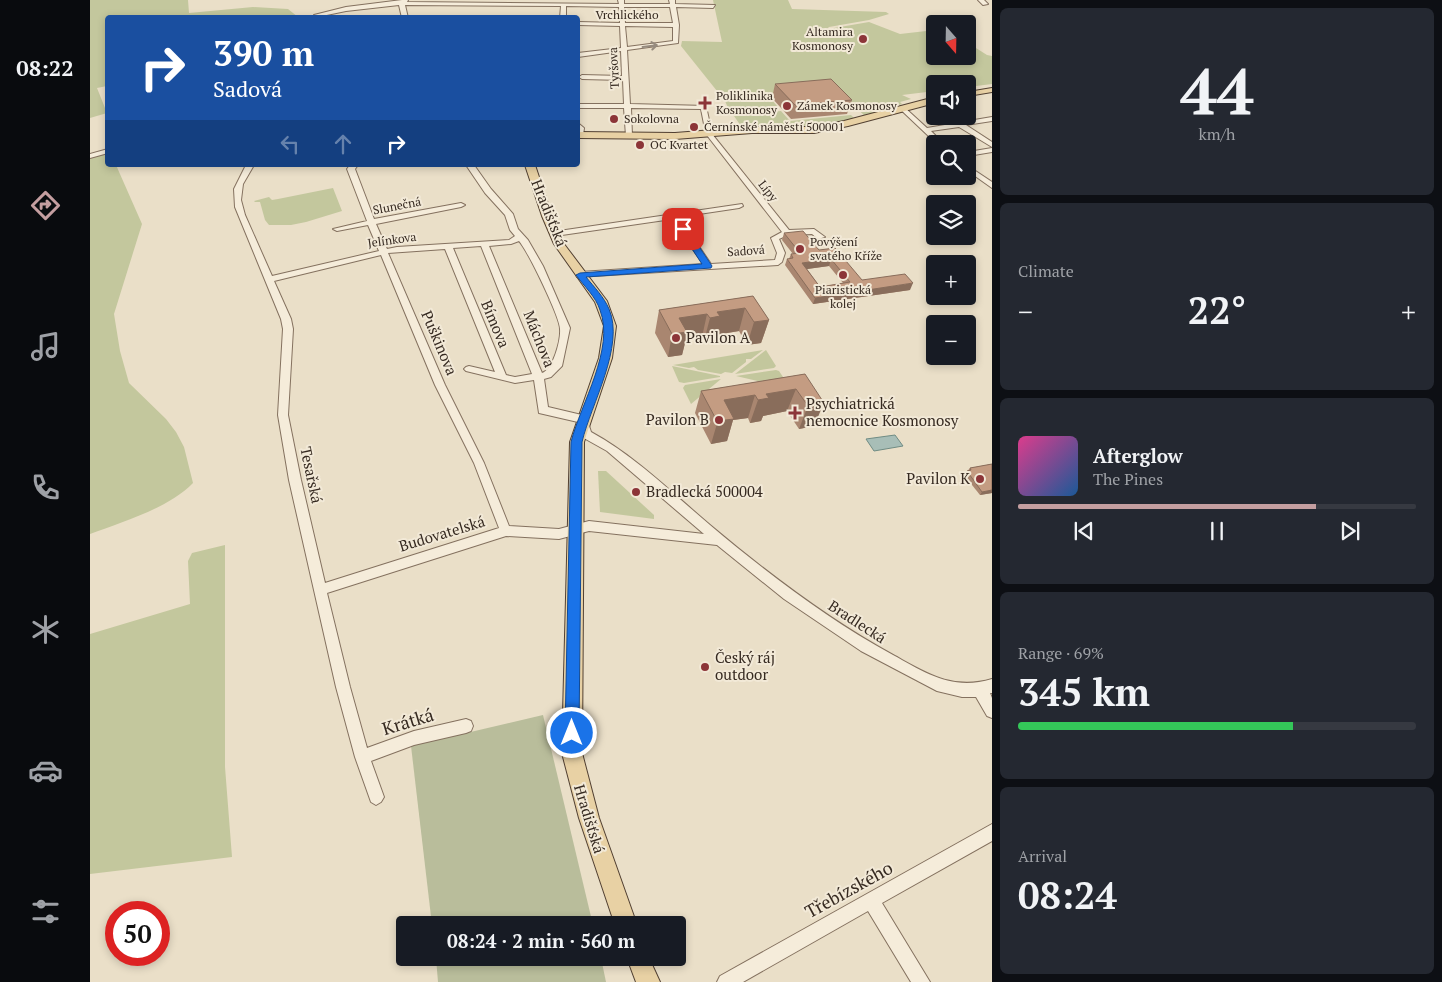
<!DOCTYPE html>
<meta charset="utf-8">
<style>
:root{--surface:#171b24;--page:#242831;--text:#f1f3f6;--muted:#9ea1a6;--line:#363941;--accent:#c49ea0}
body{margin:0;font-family:"PT Serif",serif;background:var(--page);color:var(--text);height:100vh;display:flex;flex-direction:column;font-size:19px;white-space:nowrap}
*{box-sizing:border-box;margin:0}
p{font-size:16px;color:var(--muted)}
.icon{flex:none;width:28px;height:28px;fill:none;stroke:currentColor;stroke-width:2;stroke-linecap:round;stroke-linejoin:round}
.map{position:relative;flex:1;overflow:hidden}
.panel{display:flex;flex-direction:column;gap:8px;padding:8px;background:#0d0f14;width:450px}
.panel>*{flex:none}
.hud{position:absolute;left:15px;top:15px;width:475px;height:152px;border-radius:5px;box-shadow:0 2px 8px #0003;background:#1a4fa0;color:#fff;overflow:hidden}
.needle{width:32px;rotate:160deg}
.fabs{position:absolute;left:836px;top:15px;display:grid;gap:10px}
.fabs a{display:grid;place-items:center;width:50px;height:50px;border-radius:5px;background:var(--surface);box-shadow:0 2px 8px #0003;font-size:25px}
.speed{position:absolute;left:15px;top:901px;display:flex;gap:10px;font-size:25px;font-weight:700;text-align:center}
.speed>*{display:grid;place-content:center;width:65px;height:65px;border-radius:50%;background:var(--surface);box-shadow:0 2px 8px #0003;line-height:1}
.speed .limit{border:8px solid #d22;background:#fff;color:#111}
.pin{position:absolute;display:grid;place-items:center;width:42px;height:42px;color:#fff;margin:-21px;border-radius:10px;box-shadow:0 2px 8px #0006}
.me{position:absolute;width:55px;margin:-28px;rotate:0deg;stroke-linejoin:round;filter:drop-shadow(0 0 4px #0008)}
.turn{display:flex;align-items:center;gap:18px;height:105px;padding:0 25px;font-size:22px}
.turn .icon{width:65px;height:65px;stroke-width:2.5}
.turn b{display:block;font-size:35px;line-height:42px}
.lanes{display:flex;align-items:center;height:48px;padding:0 25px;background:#0003;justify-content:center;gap:25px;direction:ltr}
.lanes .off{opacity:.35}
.big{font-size:38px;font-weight:700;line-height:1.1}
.panel .tile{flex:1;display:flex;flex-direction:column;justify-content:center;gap:8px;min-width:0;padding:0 18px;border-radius:8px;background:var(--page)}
.panel .dial{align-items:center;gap:0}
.dial b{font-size:65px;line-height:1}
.song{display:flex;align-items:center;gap:15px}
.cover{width:60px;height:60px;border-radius:8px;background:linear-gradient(135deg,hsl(330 70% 55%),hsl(210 70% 35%))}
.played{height:5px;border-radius:2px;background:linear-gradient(90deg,var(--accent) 75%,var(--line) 75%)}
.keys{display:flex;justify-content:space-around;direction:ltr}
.heat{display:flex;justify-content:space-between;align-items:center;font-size:28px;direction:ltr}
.charge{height:8px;border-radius:4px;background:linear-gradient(90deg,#34c759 69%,var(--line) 0)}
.trip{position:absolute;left:306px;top:916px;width:290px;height:50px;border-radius:5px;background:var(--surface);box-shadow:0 2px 8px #0003;font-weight:700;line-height:50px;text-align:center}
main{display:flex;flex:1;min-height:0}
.dock{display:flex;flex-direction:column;width:90px;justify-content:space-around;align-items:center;background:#090b0e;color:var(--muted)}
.dock .icon{width:35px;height:35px}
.dock .selected{color:var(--accent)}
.dock b{font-size:22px;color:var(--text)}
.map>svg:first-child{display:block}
.green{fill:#c3c79d}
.cemetery{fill:#b9bd9b}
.water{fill:#a8beb7;stroke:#708c84}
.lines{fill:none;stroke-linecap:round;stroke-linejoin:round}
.minor-casing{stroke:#84715f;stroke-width:2}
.major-casing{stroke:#524032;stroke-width:2}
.minor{fill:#f5ecda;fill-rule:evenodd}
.major{fill:#e8d1a4;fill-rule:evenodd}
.wall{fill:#a98670;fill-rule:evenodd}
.shaded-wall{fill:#896d5b}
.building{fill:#c49c82;stroke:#896d5b;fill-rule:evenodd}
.oneway{stroke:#968b7e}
.route{fill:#1a73e8;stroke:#114b97}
.poi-dot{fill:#8c3538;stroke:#f2e9d7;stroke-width:2}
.labels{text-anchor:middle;stroke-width:4;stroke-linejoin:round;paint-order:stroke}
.far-street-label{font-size:12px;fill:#362a21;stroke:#f2e9d7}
.far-poi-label{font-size:12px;fill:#362a21;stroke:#f2e9d7;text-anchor:start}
.street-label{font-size:15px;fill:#362a21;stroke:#f2e9d7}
.poi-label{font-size:15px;fill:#362a21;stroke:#f2e9d7;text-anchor:start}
.near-street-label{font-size:18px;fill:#362a21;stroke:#f2e9d7}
</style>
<main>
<nav class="dock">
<b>08:22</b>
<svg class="icon selected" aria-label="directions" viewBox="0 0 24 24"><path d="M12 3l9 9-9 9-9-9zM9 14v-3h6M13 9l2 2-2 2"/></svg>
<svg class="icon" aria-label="music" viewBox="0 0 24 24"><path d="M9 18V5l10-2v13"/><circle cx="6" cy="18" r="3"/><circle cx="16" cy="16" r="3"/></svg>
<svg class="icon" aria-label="phone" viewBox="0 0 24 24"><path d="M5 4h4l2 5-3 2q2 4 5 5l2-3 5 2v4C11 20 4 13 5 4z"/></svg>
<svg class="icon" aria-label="climate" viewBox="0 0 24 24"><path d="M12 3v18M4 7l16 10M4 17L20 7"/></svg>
<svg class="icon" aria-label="car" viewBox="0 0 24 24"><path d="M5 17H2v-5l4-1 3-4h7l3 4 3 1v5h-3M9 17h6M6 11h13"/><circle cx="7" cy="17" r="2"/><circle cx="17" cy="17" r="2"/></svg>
<svg class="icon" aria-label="filters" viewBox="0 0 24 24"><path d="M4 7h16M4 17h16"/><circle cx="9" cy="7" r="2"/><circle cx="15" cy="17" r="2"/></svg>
</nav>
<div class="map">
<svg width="902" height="982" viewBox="0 0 902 982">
<rect width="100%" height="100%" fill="#eadfc8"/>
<!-- green -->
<g class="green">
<polygon points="0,0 98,0 99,13 163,7 198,9 208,17 18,18 17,86 7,88 17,113 0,118"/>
<polygon points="623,0 698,0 702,9 796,12 799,14 779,20 739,27 728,37 732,38 744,28 779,22 810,34 845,30 845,56 878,56 878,43 897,55 902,56 902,84 878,87 878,84 845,84 845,91 812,95 821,99 810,102 812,104 775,116 747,90 680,98 688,107 646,111 639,110 635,101 591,46 592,41 632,42"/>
<polygon points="691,111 700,121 761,115 765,119 726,127 653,129 644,116"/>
<path d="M 17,151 L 18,165 L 26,165 L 52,224 L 24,314 L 30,351 L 39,383 L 76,419 L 86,432 L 94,447 L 103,483 C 79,508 32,522 0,534 L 0,157 Z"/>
<polygon points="243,188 252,211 216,222 201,225 179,225 175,220 170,202 165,202 164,201 179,197 182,200 188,199"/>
<polygon points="673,350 661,359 656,359 656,362 642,373 635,372 631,374 608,370 604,367 599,368 583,365"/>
<polygon points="676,350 686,366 684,368 645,374"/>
<polygon points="582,366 630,376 630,377 594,383 589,382"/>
<polygon points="686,370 689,371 701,389 646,376"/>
<polygon points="631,379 601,404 593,388 595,385"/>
<polygon points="508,471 516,471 564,515 564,519 510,512"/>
<polygon points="135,545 135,767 142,857 0,874 0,634 100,604 98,561 102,553"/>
</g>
<!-- cemetery -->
<g class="cemetery">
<polygon points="453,715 503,925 342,925 321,746"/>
<polygon points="346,958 511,958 516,982 348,982"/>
</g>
<!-- water -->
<polygon class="water" points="805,435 813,446 784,451 776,439"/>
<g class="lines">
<!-- minor casing -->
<g class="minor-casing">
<g id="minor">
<path d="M 312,0 L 318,0 L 317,2 L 529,4 L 528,0 L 534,0 L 534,4 L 580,4 L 579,0 L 585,0 L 585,4 L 625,5 L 623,8 L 586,7 L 589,25 L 588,43 L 537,50 L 540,104 L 616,106 L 622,134 L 699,230 L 724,229 L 735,237 L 728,239 L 722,234 L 698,235 L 689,239 L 695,253 L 692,262 L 688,265 L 487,277 L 486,275 L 490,272 L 613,264 L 582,219 L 465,236 L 461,234 L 462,232 L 652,204 L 653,206 L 649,208 L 589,217 L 621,264 L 685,260 L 687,253 L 681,238 L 692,232 L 616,134 L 611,109 L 541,108 L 542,136 L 539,138 L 536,136 L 534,108 L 488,108 L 488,104 L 534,104 L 533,80 L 492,79 L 489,77 L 492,75 L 532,76 L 531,51 L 488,57 L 488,53 L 531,48 L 530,26 L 488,25 L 488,22 L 530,23 L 529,7 L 476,6 L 476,18 L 470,18 L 471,6 L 315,5 L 318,18 L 312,18 L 309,5 L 256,11 L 227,17 L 224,15 L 256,7 ZM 534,7 L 580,7 L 583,23 L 535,23 ZM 535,26 L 583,27 L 583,41 L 537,47 Z"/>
<polygon points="888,0 894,0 898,4 893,5"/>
<polygon points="810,107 814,107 837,128 902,117 902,121 876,125 902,142 902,147 869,127 841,131 854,144 847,144 810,109"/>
<polygon points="488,123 494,128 493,135 490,137 488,136"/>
<polygon points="902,148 902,152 878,156 878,152"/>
<polygon points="18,149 18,153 0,158 0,154"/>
<path d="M 156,165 L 164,165 L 153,184 L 151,200 L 155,215 L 182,276 L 289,251 L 278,225 L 247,231 L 243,229 L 277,221 L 257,169 L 260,165 L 268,165 L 265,169 L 284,219 L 371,203 L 375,205 L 371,207 L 286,224 L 297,249 L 307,247 L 419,240 L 425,236 L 420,230 L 415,215 L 395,193 L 376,165 L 384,165 L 401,189 L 423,214 L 428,229 L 438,240 L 453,266 L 480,328 L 472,366 L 461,377 L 454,379 L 458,407 L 496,416 L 501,432 C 545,456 582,493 620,525 C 677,573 737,619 803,655 C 836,673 862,691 902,679 L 902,693 L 900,693 L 902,698 L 902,718 L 897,716 L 886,697 L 872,697 L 847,691 L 771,651 L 694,599 L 627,545 L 499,531 L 469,539 L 416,536 L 237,593 L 260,687 L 277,748 L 324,731 L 376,719 L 381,721 L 383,726 L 381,731 L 376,733 L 324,745 L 281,761 L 294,797 L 291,802 L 286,805 L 281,802 L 265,757 L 246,687 L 199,480 L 188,415 L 193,329 L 191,319 L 145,207 L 144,189 ZM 429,241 C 438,251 470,317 470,329 C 471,340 463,370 452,373 L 399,246 L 421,244 ZM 391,246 L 442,374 L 425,377 L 416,375 L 363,248 ZM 355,249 L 405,372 L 379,366 L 376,367 L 374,369 L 376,371 L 425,383 L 444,380 L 449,413 L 488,422 L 492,437 L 517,451 L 614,534 L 499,521 L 469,529 L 419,526 L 394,463 L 355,385 L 298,253 ZM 291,255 L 345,385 L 384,463 L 409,528 L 235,583 L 211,480 L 198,415 L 203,329 L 201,319 L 184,281 Z"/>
<polygon points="878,166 902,182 902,188 878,171"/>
<polygon points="902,824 902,841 792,903 840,982 821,982 778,911 653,982 627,982 630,976"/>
</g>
</g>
<!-- major casing -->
<g class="major-casing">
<g id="major">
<polygon points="902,88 902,92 878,96 878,92"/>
<polygon points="845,97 845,103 758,126 724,133 662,133 585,139 488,138 488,132 585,133 662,127 724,127 754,121"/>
<polygon points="435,165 445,165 462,216 474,244 517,301 526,326 522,358 494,442 492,753 509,818 547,925 525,925 489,818 472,753 480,442 509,358 514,326 505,302 464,244 452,216"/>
<polygon points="537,958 559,958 570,982 546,982"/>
</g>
</g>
<!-- minor -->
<use href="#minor" class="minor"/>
<!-- major -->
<use href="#major" class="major"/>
</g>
<!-- wall -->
<g class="wall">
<polygon points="685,84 762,100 757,114 701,119 682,98"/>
<path d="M 694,233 L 729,250 L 772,280 L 820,290 L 723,304 L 695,265 L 697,259 L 699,259 L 701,254 L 703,254 L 692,240 ZM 739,266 L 753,283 L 730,287 L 717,269 Z"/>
<polygon points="663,296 679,320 671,343 657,345 649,331 625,335 624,339 614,341 612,337 596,339 592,355 578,357 565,333 569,310"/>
<polygon points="715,374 724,426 709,429 697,411 673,416 671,421 660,423 658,418 643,420 637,441 621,444 605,413 611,391"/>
<polygon points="902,464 902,493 890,495 874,475 880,468"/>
</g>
<!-- shaded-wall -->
<g class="shaded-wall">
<polygon points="741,259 739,266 710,270 712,263"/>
<polygon points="823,283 820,290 723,304 725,298"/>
<polygon points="655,308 649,331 625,335 624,339 614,341 620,318 627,312"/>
<polygon points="617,314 612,337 596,339 592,355 578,357 582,334 589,318"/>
<polygon points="679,320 671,343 657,345 664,322"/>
<polygon points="706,389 697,411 673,416 671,421 660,423 668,400 676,394"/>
<polygon points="665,395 658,418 643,420 637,441 621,444 634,400"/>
<polygon points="734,403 724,426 709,429 718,406"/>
<polygon points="902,490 902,493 890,495 892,492"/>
</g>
<!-- building -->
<g class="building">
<polygon points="741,79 762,100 705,105 685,84"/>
<path d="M 713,231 L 729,250 L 745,248 L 772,280 L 815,274 L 823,283 L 725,298 L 697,259 L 703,258 L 701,254 L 710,253 L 694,233 ZM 741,259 L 760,282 L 730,287 L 712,263 Z"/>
<polygon points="663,296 679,320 664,322 655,308 627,312 630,316 620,318 617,314 589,318 597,332 582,334 569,310"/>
<polygon points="715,374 734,403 718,406 706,389 676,394 679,398 668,400 665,395 634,400 644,419 627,421 611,391"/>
<polygon points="902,464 902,490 892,492 877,471 881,470 880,468"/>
</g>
<!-- one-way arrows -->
<defs><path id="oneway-shaft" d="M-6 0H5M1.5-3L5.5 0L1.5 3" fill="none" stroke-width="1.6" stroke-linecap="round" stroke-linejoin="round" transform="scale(1.25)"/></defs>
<use class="oneway" href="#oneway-shaft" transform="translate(560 46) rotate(-7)"/>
<!-- route -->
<path class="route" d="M 593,226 L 596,227 L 622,266 L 621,268 L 496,277 C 504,287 514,297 519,309 C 535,346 501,404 492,442 L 489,733 L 487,738 L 482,740 L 477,738 L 475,733 L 481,442 C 491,403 525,349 510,310 C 506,297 494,286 486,275 L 490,273 L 612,264 L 589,229 Z"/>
<!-- markers -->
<g class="poi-dot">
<circle cx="773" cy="39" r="5"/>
<path d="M612.5 95.5h5v5h5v5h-5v5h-5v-5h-5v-5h5z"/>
<circle cx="697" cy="106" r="5"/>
<circle cx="524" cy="119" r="5"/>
<circle cx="604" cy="127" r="5"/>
<circle cx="550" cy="145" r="5"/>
<circle cx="710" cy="249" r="5"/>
<circle cx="753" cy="275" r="5"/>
<circle cx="586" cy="338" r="5"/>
<path d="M702.5 405.5h5v5h5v5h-5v5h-5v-5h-5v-5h5z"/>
<circle cx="629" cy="420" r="5"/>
<circle cx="890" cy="479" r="5"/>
<circle cx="546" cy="492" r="5"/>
<circle cx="615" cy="667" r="5"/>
</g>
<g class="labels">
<!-- far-street labels -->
<g class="far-street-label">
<text x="537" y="19">Vrchlického</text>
<text transform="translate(524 68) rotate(-93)" y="4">Tyršova</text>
<text transform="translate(678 191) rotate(52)" y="4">Lípy</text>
<text transform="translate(307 206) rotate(-11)" y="4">Slunečná</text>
<text transform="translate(302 240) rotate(-8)" y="4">Jelínkova</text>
<text transform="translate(656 251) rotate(-4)" y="4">Sadová</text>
</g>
<!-- far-poi labels -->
<g class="far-poi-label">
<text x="763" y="36" text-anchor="end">Altamira<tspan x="763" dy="14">Kosmonosy</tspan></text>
<text x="626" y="100">Poliklinika<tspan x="626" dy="14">Kosmonosy</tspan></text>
<text x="707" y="110">Zámek Kosmonosy</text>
<text x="534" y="123">Sokolovna</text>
<text x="614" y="131">Černínské náměstí 500001</text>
<text x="560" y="149">OC Kvartet</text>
<text x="720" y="246">Povýšení<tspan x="720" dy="14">svatého Kříže</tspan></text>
<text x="753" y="294" text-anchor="middle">Piaristická<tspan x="753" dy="14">kolej</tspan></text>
</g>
<!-- street labels -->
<g class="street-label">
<text transform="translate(459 213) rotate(68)" y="5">Hradišťská</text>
<text transform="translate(405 324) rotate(67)" y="5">Bímova</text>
<text transform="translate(449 339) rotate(68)" y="5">Máchova</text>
<text transform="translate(349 343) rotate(67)" y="5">Puškinova</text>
<text transform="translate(221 475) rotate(78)" y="5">Tesařská</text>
<text transform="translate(352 534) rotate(-17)" y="5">Budovatelská</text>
<text transform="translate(767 622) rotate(33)" y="5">Bradlecká</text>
<text transform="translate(499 819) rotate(73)" y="5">Hradišťská</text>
</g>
<!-- poi labels -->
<g class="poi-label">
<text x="596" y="343">Pavilon A</text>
<text x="716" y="409">Psychiatrická<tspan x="716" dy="17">nemocnice Kosmonosy</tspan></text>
<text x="619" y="425" text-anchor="end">Pavilon B</text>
<text x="880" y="484" text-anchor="end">Pavilon K</text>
<text x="556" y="497">Bradlecká 500004</text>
<text x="625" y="663">Český ráj<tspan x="625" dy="17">outdoor</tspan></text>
</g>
<!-- near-street labels -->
<g class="near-street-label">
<text transform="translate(318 722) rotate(-17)" y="6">Krátká</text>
<text transform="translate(759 890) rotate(-29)" y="6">Třebízského</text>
</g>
</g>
</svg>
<div class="fabs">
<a><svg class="needle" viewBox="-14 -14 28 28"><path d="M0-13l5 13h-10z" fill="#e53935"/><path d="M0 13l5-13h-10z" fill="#9ea1a6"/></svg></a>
<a><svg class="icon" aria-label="sound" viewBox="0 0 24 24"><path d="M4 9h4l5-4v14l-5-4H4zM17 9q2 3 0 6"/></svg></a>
<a><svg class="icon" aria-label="search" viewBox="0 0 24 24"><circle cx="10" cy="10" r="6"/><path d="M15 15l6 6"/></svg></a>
<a><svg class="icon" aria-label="layers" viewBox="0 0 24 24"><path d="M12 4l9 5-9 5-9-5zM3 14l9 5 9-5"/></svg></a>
<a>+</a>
<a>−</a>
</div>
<div class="speed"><div class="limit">50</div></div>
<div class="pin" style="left:593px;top:229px;background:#d93025"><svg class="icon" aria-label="arrive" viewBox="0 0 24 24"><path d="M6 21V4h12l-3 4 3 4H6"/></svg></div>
<svg class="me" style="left:482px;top:733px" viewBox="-20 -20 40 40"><circle r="17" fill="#1a73e8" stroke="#fff" stroke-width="3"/><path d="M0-11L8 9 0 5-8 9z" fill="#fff"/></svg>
<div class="trip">08:24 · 2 min · 560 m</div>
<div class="hud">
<div class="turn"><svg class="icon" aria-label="right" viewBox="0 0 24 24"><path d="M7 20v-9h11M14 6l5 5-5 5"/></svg><div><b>390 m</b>Sadová</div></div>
<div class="lanes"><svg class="icon off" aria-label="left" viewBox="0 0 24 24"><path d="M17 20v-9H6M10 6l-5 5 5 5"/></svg><svg class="icon off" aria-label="ahead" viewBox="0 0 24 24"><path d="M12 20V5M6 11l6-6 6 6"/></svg><svg class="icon" aria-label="right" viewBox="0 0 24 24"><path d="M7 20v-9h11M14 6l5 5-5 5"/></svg></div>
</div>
</div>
<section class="panel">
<div class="tile dial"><b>44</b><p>km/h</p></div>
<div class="tile"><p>Climate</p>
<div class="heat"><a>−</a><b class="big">22°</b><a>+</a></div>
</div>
<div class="tile">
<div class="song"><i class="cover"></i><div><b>Afterglow</b><p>The Pines</p></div></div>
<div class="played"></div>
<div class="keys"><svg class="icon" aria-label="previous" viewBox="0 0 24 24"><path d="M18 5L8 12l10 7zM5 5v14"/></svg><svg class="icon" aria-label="pause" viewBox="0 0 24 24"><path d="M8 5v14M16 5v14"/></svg><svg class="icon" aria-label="next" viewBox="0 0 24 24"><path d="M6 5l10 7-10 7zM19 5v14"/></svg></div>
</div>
<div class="tile"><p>Range · 69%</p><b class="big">345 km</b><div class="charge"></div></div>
<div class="tile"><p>Arrival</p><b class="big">08:24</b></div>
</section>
</main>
